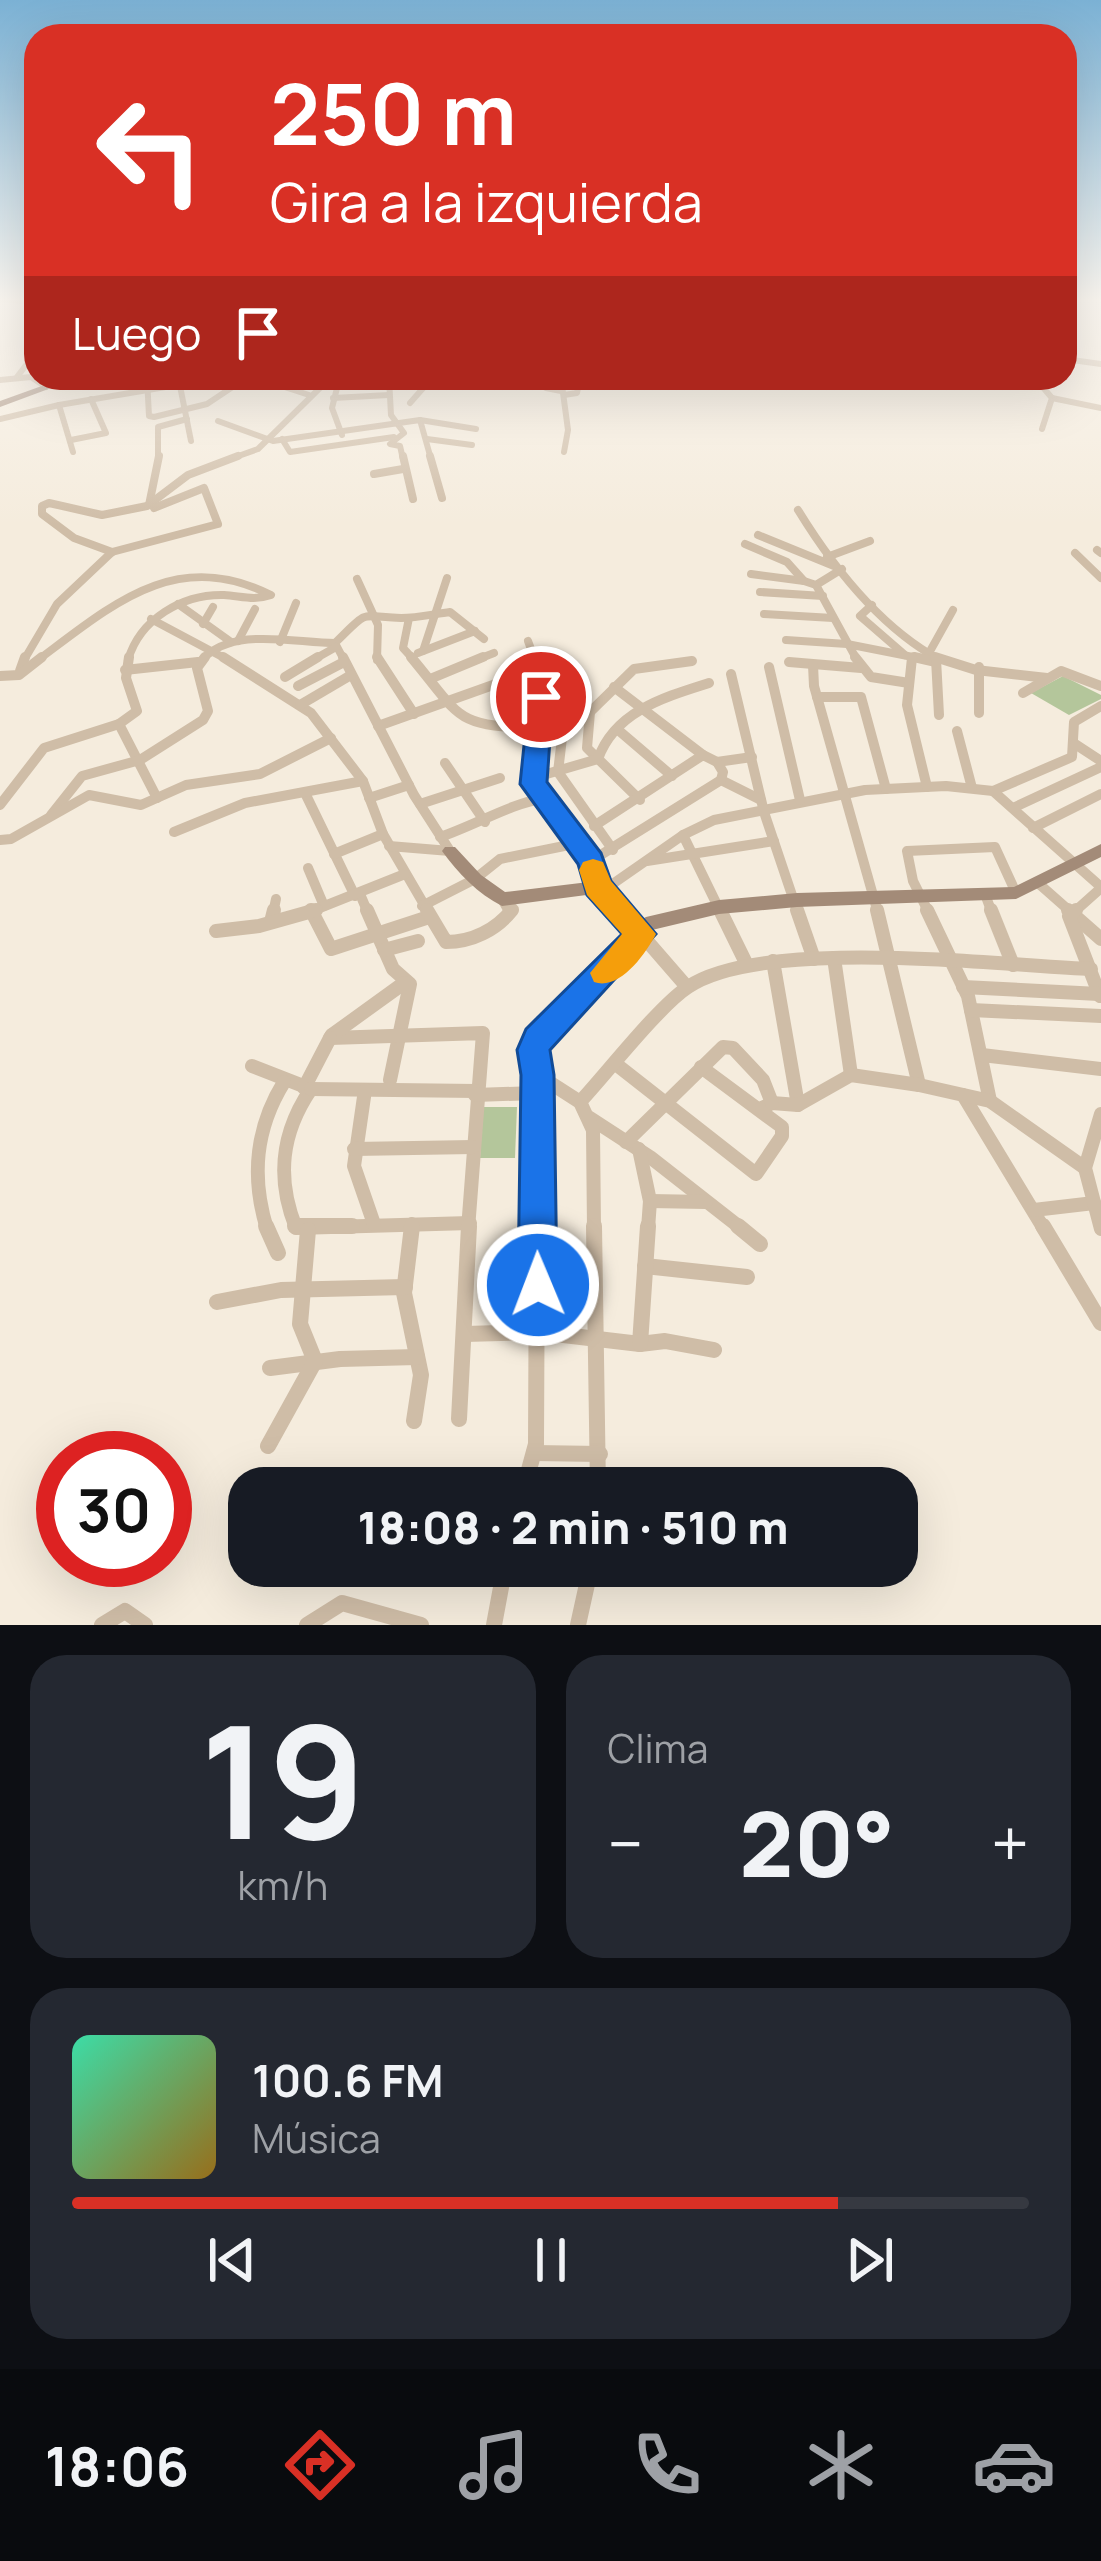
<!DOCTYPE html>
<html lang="es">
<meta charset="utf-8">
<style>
:root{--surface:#171b24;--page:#242831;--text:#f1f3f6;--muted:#9ea1a6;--line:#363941;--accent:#d93025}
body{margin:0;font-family:Manrope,sans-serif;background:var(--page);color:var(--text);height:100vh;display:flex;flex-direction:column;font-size:45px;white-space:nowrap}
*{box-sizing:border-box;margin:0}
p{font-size:39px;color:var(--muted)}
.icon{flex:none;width:66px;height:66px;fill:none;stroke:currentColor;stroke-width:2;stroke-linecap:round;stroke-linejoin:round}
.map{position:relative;height:1625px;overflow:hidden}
.side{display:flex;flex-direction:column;gap:30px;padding:30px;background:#0d0f14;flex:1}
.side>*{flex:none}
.hud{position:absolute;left:24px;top:24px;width:1053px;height:366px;border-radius:36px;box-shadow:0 12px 48px #0002;background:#d93025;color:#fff;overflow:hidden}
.speed{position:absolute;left:36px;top:1431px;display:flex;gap:24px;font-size:60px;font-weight:700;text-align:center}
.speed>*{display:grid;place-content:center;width:156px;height:156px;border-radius:50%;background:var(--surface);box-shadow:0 12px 48px #0002;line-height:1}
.speed .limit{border:18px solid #d22;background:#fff;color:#111}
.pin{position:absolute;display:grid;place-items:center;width:102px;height:102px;color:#fff;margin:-51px;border:6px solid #fff;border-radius:50%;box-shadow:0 3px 12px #0007}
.me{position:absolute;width:132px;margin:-66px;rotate:359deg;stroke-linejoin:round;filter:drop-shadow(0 0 9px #0008)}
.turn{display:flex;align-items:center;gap:42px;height:252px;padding:0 48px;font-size:54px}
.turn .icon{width:156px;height:156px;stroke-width:2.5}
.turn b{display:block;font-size:84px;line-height:102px}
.then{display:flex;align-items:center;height:114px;padding:0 48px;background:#0003;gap:24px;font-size:45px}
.big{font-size:90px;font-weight:800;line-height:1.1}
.side .card{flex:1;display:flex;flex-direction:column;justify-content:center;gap:18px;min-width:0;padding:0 42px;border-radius:36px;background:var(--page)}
.side .dial{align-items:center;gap:0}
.dial b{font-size:156px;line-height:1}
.song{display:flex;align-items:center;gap:36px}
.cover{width:144px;height:144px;border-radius:18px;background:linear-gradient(135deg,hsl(160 70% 55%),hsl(40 70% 35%))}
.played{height:12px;border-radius:6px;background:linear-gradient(90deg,var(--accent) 80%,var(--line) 80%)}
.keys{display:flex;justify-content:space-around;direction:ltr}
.heat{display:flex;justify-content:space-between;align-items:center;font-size:66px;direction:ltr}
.side .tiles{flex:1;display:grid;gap:30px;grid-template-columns:1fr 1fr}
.card:last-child{grid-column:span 2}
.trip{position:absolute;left:228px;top:1467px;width:690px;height:120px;border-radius:36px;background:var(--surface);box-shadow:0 12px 48px #0002;font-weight:800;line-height:120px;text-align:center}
.menu{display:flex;height:192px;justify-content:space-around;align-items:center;background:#090b0e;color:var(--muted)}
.menu .icon{width:84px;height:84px}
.menu .selected{color:var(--accent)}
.menu b{font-size:54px;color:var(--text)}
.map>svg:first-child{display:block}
.green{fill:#b4c69b}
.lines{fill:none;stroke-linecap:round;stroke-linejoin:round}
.street-far4{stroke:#cfbda7;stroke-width:6}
.street-far3{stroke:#cfbda7;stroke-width:8}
.street-far2{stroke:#cfbda7;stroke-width:10}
.street-far1{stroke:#cfbda7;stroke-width:14}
.street{stroke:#cfbda7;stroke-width:16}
.secondary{fill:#a38b78;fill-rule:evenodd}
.route{fill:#1a73e8;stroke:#114b97;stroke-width:3}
.slow{fill:#f59e0b}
</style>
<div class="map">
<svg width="1101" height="1625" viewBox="0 0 1101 1625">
<rect width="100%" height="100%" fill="#f5ecdd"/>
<!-- green -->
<g class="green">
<polygon points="1063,676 1101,695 1101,699 1069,715 1031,693"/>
<polygon points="483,1107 517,1107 515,1158 480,1158"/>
</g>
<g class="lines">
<!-- street-far4 -->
<g class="street-far4">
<polyline points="0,299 36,302"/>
<polyline points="1065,359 1101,364"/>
<polyline points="17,377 36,352"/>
<polyline points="147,378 149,416 154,417 207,404 246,378"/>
<polyline points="257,378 309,395"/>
<polyline points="389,378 391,415 404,433 390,444 400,446 403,459"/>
<polyline points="547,378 546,388 561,391"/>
<polyline points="561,378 568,430 564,452"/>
<polyline points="1035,378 1052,398 1042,429"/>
<polyline points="0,380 31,377 46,387"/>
<polyline points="179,381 191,441"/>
<polyline points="564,395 577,393 580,378"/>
<polyline points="333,398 389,395"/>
<polyline points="1052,398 1101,408"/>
<polyline points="410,403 432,378"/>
<polyline points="0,419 59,405"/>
<polyline points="420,420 476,429"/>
<polyline points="218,421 273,441 420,420 431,459"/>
<polyline points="342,435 332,408 337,388 346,383 389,381"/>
<polyline points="282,439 290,452 394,437"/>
<polyline points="427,439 472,445"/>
<polyline points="71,440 106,433 91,399"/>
<polyline points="73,452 59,405 201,381"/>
<polyline points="158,459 158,427 187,419"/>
<polyline points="230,459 258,449 328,380 346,383"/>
</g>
<!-- street-far3 -->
<g class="street-far3">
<polyline points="403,456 413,499"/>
<polyline points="430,456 442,498"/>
<polyline points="374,474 403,469"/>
<polyline points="149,505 159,456"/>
<path d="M 798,510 C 833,567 881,628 940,660"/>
<polyline points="758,535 834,566"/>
<polyline points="745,544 787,562 804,581 816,585 842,569"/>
<polyline points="1097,550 1101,553"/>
<polyline points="112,552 74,538 42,514 42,506 49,503 102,515 147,506 188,475 238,456"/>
<polyline points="1075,553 1101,578"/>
<polyline points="827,557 870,541"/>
<polyline points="751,574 804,581"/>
<polyline points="357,579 378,625 377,660"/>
<polyline points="816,585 857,660"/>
<polyline points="760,592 823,596"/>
<polyline points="178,604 231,642"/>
<polyline points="872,605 860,616 905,655"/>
<polyline points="764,614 833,618"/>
<polyline points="409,618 403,648 414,660"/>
<polyline points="151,619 228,660"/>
<polyline points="203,624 213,607"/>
<polyline points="786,640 847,644 928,660"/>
<polyline points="238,641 255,609"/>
<polyline points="528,641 535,660"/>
<polyline points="280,642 296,603"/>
<polyline points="335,643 344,660"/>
<polyline points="423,651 447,578"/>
<polyline points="418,653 475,631"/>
<polyline points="929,653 953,610"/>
<polyline points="24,660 57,604 112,552 218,524 204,488 154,508"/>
<path d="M 38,660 C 113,604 176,547 271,595 C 254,601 241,596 224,595 C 182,594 140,619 128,660"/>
<path d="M 202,660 C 233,626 294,643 335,643 C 370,609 357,616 401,618 C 417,618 434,614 450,612 L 484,639"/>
<polyline points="313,660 336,647"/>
<polyline points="476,660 494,653"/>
</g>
<!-- street-far2 -->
<g class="street-far2">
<polyline points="223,657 311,713 363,781 383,834 429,913"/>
<polyline points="343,657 414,795 450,851"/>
<polyline points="377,657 414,714"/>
<path d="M 411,657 C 462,718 453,726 536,728"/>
<polyline points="534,657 543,682 533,784 591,861 597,887 614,883 683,835 714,820 865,790 946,786 993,791 1072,757 1074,722 1101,706"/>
<polyline points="855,657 871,677 909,683"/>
<polyline points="914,657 936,662"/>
<polyline points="935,657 976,670 1047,678"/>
<polyline points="912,658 907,705 927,787"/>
<polyline points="936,659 939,715"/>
<polyline points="789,662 861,668"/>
<polyline points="813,665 814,686 878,913"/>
<polyline points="769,667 800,800"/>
<polyline points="979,667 979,713"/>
<polyline points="125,670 198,662"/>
<polyline points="20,671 25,657"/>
<polyline points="731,674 764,812 798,913"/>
<polyline points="0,676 19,675 42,657"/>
<polyline points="285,677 318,657"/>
<polyline points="430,679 483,657"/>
<polyline points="298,686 344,662"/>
<polyline points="614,687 703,755"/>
<polyline points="1023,693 1061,671 1101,686"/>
<polyline points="541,697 590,712 634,669 692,661"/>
<polyline points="817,697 861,697 886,789"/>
<polyline points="566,704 558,772 613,850"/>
<polyline points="300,705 351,675"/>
<polyline points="590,712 587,748 640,800"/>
<polyline points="119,724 157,798"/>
<polyline points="378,726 507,680"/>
<polyline points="617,729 672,776"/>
<polyline points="957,731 972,788"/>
<polyline points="1075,744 1101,761"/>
<polyline points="717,762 752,757"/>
<polyline points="445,763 485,822"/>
<path d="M 533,778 L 598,759 C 615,711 665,697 709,683"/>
<polyline points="721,780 761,800"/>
<polyline points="993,791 1101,887"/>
<polyline points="306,795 355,896"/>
<polyline points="369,798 409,785"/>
<polyline points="420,804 500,778"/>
<polyline points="0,805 44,748 119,724 137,711 126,678 129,657"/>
<polyline points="1013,808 1101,767"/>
<polyline points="51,815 82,776 140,760 203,720 208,711 197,668 205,657"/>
<polyline points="594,826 703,755 717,762 723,772 721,780"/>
<polyline points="1033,828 1101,794"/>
<polyline points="174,832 245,803 363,781"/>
<polyline points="683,835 721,913"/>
<path d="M 440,837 C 476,825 509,804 545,798"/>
<polyline points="0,840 11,839 89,795 141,805 186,785 260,774 331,738"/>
<polyline points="389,846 450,851"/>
<polyline points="334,854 383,834"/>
<polyline points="591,861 721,780"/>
<polyline points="647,861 774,841"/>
<polyline points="308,868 324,906"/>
<polyline points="1038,883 1072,913"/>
<polyline points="360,894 368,913"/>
<polyline points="985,894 992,913"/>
<polyline points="502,899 510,913"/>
<polyline points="422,906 475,879 500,859 579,843"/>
<polyline points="273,913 276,899"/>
<polyline points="307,913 405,874"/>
<polyline points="929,913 913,881 907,851 995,847 1016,893"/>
<polyline points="1073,913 1101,888"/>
</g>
<!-- street-far1 -->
<g class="street-far1">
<polyline points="311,910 331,949 429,917"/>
<polyline points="367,910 393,969 410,984 390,1080"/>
<path d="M 427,910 L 446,942 C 472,942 496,930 512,910"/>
<polyline points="720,910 746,963"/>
<polyline points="797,910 814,959"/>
<polyline points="877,910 919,1085"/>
<polyline points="927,910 968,996 990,1101"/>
<polyline points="991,910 1013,965"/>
<polyline points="1068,910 1101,939"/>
<polyline points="1076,910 1069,916 1100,996"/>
<polyline points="271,922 274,910"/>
<polyline points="216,931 259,926 316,910"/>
<polyline points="384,950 418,941"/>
<polyline points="834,958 851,1075"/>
<polyline points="773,961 798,1105"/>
<polyline points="963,987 1099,994"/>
<polyline points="971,1010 1101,1016"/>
<polyline points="332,1035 330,1038 483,1033 468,1229"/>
<polyline points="332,1035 404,983"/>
<polyline points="982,1055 1101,1069"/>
<polyline points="617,1065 756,1174 782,1136 782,1127 701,1067"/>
<path d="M 252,1066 L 311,1089 C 281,1133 276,1178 296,1228 L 470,1223"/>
<polyline points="304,1088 330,1038"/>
<polyline points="311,1089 476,1091"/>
<polyline points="365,1090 354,1166 374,1224"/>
<polyline points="475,1095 535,1093"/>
<polyline points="963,1095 1044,1229"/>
<path d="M 580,1102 C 607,1073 659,1006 688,987 C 762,937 997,965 1091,969"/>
<polyline points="762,1108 772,1103 798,1105 851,1075 919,1085 990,1101 1085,1168"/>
<polyline points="590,1118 650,1157 742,1229"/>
<polyline points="626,1142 723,1047 733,1048 763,1080 772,1103"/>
<polyline points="354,1149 473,1147"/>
<polyline points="639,1149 650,1201 648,1229"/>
<polyline points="650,1201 706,1202"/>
<polyline points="1034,1210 1094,1203"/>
<path d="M 267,1229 C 251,1177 255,1129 284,1082"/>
<polyline points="411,1229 412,1224"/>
<polyline points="537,1229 538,1075"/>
<polyline points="594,1229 593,1130 580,1102 538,1075 533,1066 537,1040 641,934 687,987"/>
<polyline points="1101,1229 1085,1168 1101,1114"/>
</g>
<!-- street -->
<g class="street">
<polyline points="266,1226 278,1253"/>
<polyline points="295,1226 352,1226"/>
<polyline points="412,1226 404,1293 421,1375 414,1421"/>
<polyline points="594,1226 598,1488"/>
<polyline points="738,1226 760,1244"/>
<polyline points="1043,1226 1101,1323"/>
<polyline points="645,1266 747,1277"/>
<polyline points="217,1302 281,1290 405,1287"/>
<polyline points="465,1334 538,1332 640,1344 665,1341 714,1350"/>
<polyline points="640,1344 648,1226"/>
<polyline points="270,1368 340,1359 417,1357"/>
<polyline points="459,1419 469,1226"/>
<polyline points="268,1446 315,1361 300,1324 308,1230"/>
<polyline points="534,1453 600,1454"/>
<polyline points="524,1488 536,1444 537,1226"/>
<polyline points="102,1625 125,1611 145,1625"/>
<polyline points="307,1625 342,1603 421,1625"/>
<polyline points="494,1625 505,1566"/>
<polyline points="578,1625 591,1566"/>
</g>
<!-- secondary -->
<g class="secondary">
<polygon points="64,378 78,378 0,407 0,401"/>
<path d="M 1101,844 L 1101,857 L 1016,899 L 797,907 L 719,914 L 652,930 L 647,939 L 641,941 L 635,939 L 594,894 L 502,906 C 478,894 458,873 442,851 L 445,847 L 455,847 L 481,875 L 505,892 L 597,881 L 603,882 L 639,921 L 646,917 L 719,900 L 797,893 L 1014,887 Z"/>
</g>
</g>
<!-- sky -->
<linearGradient id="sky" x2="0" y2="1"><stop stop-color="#7bb1d4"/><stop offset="0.57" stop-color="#faf6f0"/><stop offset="1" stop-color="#faf6f0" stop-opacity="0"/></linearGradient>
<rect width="1101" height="525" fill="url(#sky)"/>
<!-- route -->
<polygon class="route" points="541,688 553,697 547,782 601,853 611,881 656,934 550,1050 554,1075 557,1285 551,1298 538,1304 524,1298 518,1285 521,1075 517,1050 526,1029 622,934 587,895 578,864 520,784 529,697"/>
<!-- slow -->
<path class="slow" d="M 593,859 L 603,862 L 611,881 L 656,934 C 645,955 619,991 594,982 L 590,973 L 622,934 L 587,895 L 579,870 L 583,862 Z"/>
</svg>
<div class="speed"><div class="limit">30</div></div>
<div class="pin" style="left:541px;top:697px;background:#d93025"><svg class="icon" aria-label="arrive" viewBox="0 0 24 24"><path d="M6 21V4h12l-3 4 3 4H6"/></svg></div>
<svg class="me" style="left:538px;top:1285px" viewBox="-20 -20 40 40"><circle r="17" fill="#1a73e8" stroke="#fff" stroke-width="3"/><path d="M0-11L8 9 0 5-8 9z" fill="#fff"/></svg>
<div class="trip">18:08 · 2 min · 510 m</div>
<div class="hud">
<div class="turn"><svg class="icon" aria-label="left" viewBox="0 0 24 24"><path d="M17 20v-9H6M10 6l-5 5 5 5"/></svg><div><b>250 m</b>Gira a la izquierda</div></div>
<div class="then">Luego<svg class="icon" aria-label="arrive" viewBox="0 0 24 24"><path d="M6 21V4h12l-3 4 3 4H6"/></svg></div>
</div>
</div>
<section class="side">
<div class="tiles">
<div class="card dial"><b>19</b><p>km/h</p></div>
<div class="card"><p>Clima</p>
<div class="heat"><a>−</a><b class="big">20°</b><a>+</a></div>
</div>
<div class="card">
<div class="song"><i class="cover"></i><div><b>100.6 FM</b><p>Música</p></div></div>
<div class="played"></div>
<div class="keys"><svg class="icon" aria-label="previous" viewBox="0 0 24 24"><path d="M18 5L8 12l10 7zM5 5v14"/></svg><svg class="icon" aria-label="pause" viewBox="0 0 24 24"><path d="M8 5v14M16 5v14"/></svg><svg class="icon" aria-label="next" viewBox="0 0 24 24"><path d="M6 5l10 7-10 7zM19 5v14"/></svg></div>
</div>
</div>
</section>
<nav class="menu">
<b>18:06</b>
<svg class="icon selected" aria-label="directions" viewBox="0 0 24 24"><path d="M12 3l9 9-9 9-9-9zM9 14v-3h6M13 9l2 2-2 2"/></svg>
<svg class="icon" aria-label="music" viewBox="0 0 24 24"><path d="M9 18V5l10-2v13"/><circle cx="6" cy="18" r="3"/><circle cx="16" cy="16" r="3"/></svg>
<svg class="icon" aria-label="phone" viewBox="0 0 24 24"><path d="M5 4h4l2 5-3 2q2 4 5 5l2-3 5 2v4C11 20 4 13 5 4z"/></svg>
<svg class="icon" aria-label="climate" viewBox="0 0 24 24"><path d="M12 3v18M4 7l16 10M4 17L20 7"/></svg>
<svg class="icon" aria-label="car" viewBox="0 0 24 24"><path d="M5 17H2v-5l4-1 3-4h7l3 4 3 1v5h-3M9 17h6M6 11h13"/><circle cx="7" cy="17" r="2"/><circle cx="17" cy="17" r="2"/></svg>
</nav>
